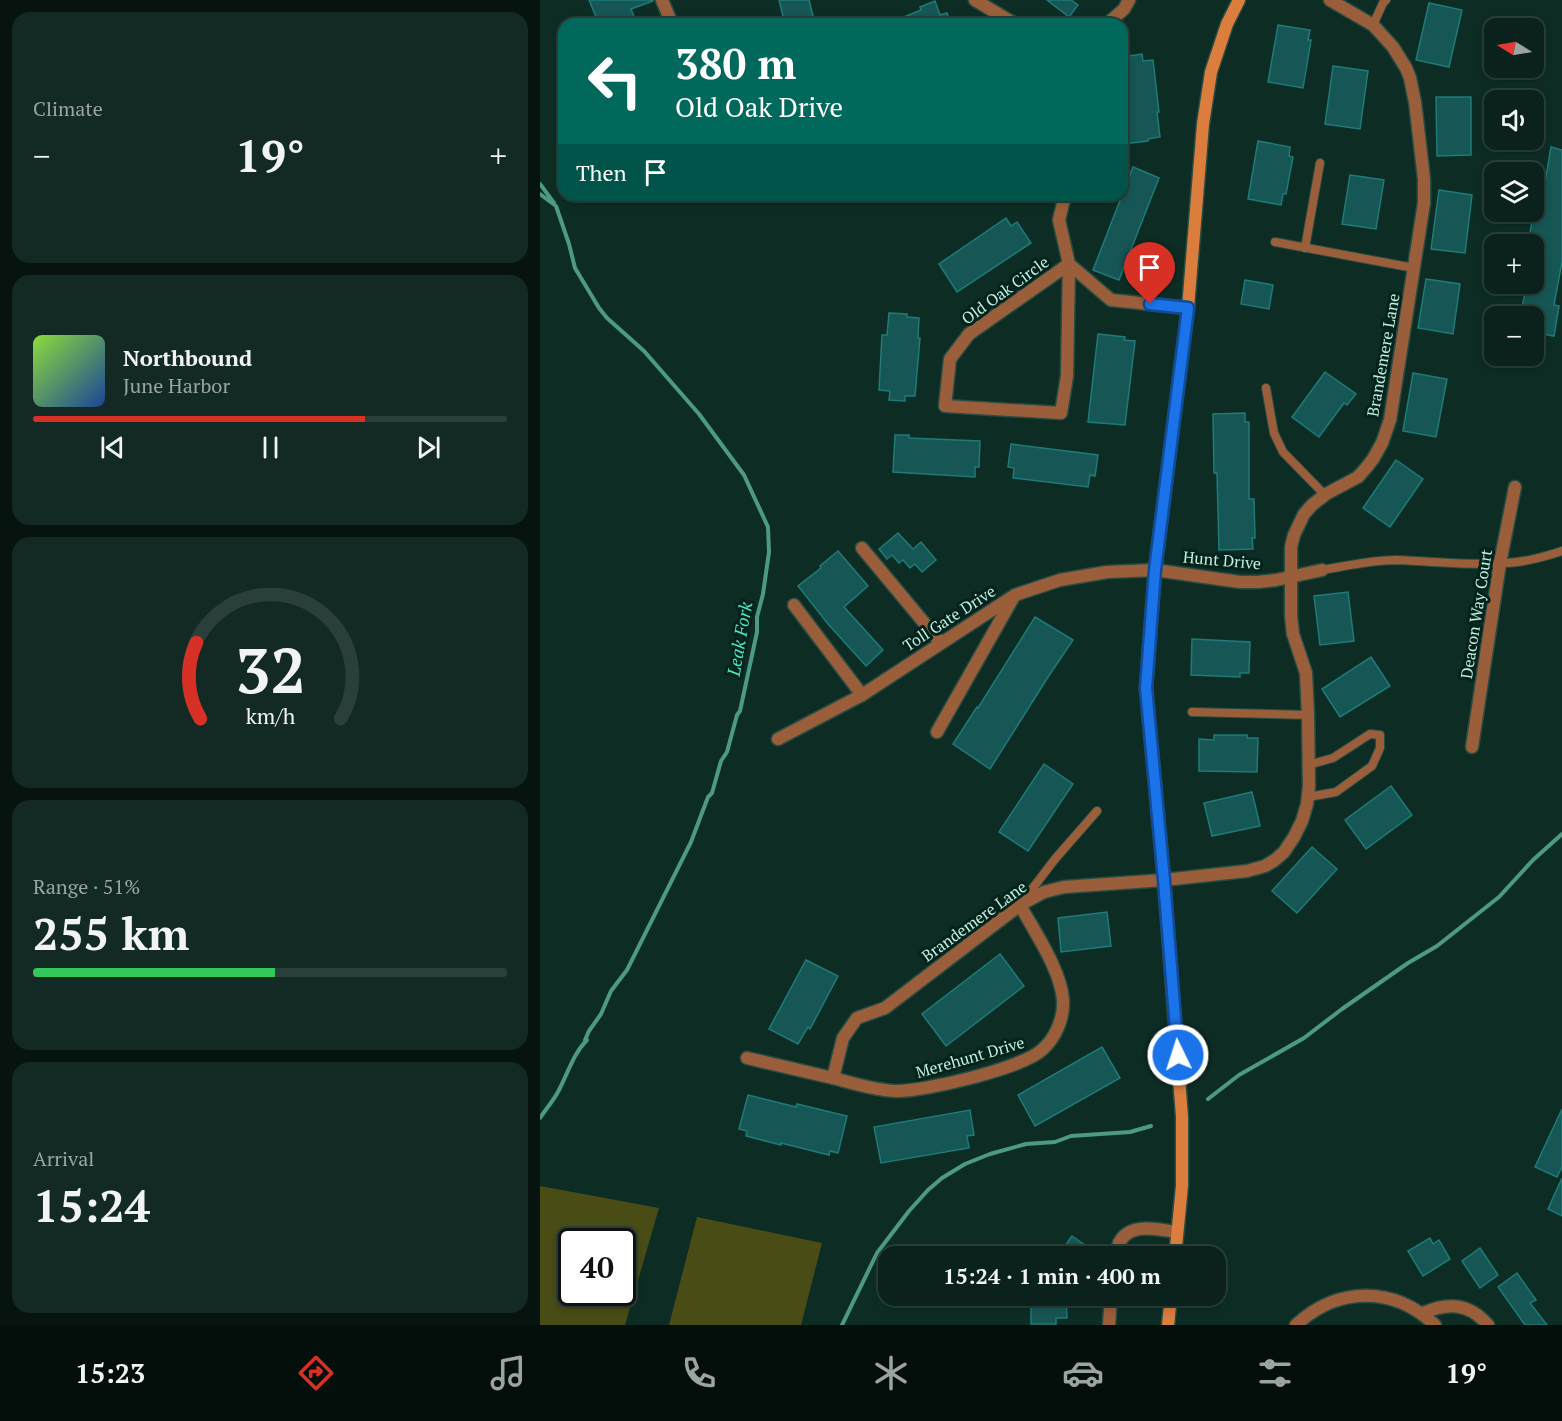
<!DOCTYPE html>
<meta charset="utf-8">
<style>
:root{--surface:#0a221b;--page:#132a24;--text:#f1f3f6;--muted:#99a4a3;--line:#2a3f3a;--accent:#d93025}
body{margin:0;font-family:"PT Serif",serif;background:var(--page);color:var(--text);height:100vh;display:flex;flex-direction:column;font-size:22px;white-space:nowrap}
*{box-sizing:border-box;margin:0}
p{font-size:20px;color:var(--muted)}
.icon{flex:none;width:33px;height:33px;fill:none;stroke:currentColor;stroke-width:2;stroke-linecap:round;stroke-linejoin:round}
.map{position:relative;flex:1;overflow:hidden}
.panel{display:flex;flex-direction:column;gap:12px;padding:12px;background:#06130f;width:540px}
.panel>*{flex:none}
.top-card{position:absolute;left:18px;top:18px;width:570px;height:183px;border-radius:18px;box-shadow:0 3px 9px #0003,0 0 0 2px var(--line);background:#00695c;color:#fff;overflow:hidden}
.needle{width:39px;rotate:281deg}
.fabs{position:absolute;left:944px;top:18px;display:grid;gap:12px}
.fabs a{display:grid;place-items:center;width:60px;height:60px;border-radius:12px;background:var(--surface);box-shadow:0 3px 9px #0003,0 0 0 2px var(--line);font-size:30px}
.speed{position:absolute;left:18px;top:1228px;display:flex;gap:12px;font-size:30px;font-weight:700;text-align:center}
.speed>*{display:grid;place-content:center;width:78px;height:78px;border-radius:50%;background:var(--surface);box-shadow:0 3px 9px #0003,0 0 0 2px var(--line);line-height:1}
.speed .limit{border:3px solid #111;border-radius:9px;background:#fff;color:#111}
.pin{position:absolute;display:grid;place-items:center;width:51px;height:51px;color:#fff;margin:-62px -26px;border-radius:50% 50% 50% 0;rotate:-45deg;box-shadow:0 0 6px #0007}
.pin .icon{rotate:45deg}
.me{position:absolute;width:66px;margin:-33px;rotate:356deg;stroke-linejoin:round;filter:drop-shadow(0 0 4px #0008)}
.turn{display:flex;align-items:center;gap:21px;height:126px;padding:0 18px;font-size:27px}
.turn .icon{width:78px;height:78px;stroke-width:2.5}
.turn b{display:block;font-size:42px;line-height:51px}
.then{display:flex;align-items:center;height:57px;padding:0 18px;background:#0003;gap:12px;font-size:22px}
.big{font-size:45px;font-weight:800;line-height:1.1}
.panel .widget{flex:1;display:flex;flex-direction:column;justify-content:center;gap:9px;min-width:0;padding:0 21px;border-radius:18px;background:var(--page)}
.panel .dial{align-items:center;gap:0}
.dial svg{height:156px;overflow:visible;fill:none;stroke:var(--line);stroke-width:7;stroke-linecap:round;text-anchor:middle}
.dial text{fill:var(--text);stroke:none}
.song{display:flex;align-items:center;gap:18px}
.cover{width:72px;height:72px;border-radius:9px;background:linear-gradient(135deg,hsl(90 70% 55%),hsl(220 70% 35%))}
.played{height:6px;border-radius:3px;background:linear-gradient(90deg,var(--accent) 70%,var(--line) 70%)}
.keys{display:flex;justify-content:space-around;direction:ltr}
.heat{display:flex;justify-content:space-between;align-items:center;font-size:33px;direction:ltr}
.charge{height:9px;border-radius:4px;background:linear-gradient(90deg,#34c759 51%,var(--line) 0)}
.trip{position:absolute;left:338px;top:1246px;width:348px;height:60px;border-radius:18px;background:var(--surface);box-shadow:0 3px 9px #0003,0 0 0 2px var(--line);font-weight:800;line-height:60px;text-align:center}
.tabs{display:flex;height:96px;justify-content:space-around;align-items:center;background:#040e0b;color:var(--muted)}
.tabs .icon{width:42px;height:42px}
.tabs .selected{color:var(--accent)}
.tabs b{font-size:27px;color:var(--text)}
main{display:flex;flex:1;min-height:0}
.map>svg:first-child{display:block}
.green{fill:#494c15;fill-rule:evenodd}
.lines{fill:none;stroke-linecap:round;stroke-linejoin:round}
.stream{stroke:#4e9986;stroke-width:4}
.building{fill:#165654;stroke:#1e7b79;stroke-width:1.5}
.lane-casing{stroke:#2a4c42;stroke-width:10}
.street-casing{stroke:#2a4c42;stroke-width:15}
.secondary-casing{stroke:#2a4c42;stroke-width:15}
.lane{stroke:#9a5f3a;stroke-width:8}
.street{stroke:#9a5f3a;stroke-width:12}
.secondary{stroke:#db7e3d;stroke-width:12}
.route-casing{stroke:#114b97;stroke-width:15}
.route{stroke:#1a73e8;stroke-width:10}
.labels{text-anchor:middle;stroke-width:6;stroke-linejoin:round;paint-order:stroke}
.street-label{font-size:16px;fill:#c1efe0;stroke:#03231b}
.water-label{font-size:18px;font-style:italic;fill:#4be7c0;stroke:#03231b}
</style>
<main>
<section class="panel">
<div class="widget"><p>Climate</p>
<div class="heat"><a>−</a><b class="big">19°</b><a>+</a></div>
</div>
<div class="widget">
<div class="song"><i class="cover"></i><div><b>Northbound</b><p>June Harbor</p></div></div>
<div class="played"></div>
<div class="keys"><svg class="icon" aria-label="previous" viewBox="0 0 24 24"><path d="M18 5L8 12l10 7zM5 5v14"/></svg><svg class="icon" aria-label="pause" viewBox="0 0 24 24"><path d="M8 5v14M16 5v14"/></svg><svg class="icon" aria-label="next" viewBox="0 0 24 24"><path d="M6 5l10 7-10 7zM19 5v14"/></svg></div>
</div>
<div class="widget dial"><svg viewBox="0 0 100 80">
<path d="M14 69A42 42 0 1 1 86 69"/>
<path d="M14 69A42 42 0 0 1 12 30" stroke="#d93025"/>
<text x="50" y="56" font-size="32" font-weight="700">32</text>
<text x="50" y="72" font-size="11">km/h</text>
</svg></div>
<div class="widget"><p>Range · 51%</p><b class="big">255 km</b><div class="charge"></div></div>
<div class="widget"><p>Arrival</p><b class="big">15:24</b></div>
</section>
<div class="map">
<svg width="1022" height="1325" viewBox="0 0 1022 1325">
<rect width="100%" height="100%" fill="#0d2d24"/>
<!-- green -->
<g class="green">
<path d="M 0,1186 L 119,1208 L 85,1325 L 0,1325 ZM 32,1242 L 82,1242 L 82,1293 L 32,1293 Z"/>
<polygon points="157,1217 282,1243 261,1325 129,1325"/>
</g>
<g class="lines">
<!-- stream -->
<g class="stream">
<polyline points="0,184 14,203"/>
<path d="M 0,194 L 16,206 L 29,244 L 35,268 L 59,308 L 67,318 L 104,351 L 159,414 L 204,475 L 228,527 L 229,552 L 223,594 L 217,617 L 217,632 L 200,711 L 197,715 L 187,752 L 181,761 L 172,793 L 168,797 L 151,842 L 87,970 L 71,991 L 61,1014 L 49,1031 L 45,1040 L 47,1040 C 33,1054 28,1073 19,1090 C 14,1100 6,1109 0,1118"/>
<polyline points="668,1099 699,1075 764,1038 802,1009 868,963 897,946 959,897 993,860 1022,834"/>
<polyline points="302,1325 337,1253 369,1211 388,1190 402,1178 425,1164 450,1154 486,1144 515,1142 531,1136 590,1132 611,1126"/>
</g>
</g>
<!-- building -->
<g class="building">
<polygon points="49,0 113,0 113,1 91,9 97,24 59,24"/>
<polygon points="239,0 269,0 275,24 245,24"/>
<polygon points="507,0 531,0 538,5 529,17"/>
<polygon points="395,1 400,15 407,13 411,24 347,24 381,10 380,7"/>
<polygon points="889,3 922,10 909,67 876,60"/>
<polygon points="738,25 770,30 768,40 771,40 763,88 728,82"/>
<polygon points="602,54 603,61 613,60 619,112 617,112 620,137 608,139 608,141 583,144 582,57"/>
<polygon points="793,66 828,71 820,129 785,124"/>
<polygon points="896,97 931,97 931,155 897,156"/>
<polygon points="718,141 750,147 749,156 753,157 746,194 743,194 741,205 708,199"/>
<polygon points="1011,147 1022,150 1022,262 1014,305 1019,306 1014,336 993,332 993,316 980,316 987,284 993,284 993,244 988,244 998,187 1004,188"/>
<polygon points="593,167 619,178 579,280 553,270"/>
<polygon points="810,175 844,180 836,229 802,224"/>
<polygon points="899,190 932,195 925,253 891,249"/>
<polygon points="466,218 471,226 477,222 491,243 417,292 399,264"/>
<polygon points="886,279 920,284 913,334 878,328"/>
<polygon points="705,280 733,285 729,309 701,304"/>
<polygon points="349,313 367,314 367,317 379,318 378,338 380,338 375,396 365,396 365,401 349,400 350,391 339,390 342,335 347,335"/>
<polygon points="558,334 585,337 584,340 595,341 585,425 548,422"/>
<polygon points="785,372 816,394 807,405 804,403 779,437 752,417"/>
<polygon points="873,373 907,379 896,437 863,431"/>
<polygon points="705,413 705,422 709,422 709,499 714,499 715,538 712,538 713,549 679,550 677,473 674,473 673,414"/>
<polygon points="355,435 369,435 369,438 440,441 439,467 435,467 435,477 353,472"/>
<polygon points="471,444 558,455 555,476 550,475 548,487 473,478 474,468 468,467"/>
<polygon points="856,460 883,479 850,527 823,508"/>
<polygon points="358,533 373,549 381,542 396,560 382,572 375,564 370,568 363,560 359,563 352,555 347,559 339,549"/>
<polygon points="298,551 328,586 304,607 343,650 326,666 288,624 258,586 281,568 280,566"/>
<polygon points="808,592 814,641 780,645 774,596"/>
<polygon points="495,617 533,640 508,677 450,769 413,744 437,707 438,708"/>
<polygon points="652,639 710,642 709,673 700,673 700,677 651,675"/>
<polygon points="831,657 850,686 800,717 782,689"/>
<polygon points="674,735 707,735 707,738 718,738 717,772 659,771 659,739 674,740"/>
<polygon points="504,764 533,784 488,851 459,832"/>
<polygon points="851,786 872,815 826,849 805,820"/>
<polygon points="712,792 720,826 672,836 664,803"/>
<polygon points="772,847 797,869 757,913 732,891"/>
<polygon points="567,912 571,946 521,952 518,918"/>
<polygon points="460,954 484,986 406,1046 382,1014"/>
<polygon points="266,960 298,976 270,1029 268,1027 258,1044 229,1029"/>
<polygon points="562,1047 580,1078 495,1126 478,1095"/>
<polygon points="208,1095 256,1107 257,1104 307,1116 298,1153 290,1151 289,1155 241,1143 241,1145 206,1136 207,1131 199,1129"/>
<polygon points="1022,1109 1022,1167 1017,1177 995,1167"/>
<polygon points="430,1110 434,1135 427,1136 429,1148 341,1163 334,1127"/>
<polygon points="1022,1178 1022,1216 1008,1209"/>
<polygon points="532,1236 552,1250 548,1257 517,1257"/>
<polygon points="890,1238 893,1244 899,1240 910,1259 883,1276 868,1251"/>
<polygon points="940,1248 958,1275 940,1288 922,1261"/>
<polygon points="977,1273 996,1300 990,1303 1007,1325 985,1325 958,1287"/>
<polygon points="491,1296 526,1296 527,1318 516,1318 516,1324 491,1324"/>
</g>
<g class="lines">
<!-- lane casing -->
<g class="lane-casing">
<g id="lane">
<polyline points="833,25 843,3 846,0"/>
<polyline points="735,242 874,268"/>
<polyline points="765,248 780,163"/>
<polyline points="726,388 734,433 743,452 785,495"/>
<path d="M 782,570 C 806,566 831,560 856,560 C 893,561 930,566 967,563 C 986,562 1004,557 1022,551"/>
<polyline points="652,712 768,715"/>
<polyline points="768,797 796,792 832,766 840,748 840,735 830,734 793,758 768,765"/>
<polyline points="483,901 515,859 557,811"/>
</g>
</g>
<!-- street casing -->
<g class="street-casing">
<g id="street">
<polyline points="122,0 132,24"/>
<polyline points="435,0 475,24"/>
<polyline points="567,24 584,9 589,0"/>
<polyline points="525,195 519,220 529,264 571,300 648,308"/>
<polygon points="529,264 527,376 521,413 405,406 410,359 429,334"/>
<polyline points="322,548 401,643"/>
<polyline points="254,605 322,695"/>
<polyline points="397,732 473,598"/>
<polyline points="238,739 322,695 475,595 520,580 567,572 615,570 700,582 718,582 736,580 782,570"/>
<polyline points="932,747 960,563 975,487"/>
<path d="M 207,1058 C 237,1065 267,1072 297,1079 C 315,1084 335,1090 355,1091 C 383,1092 484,1068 503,1049 C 516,1037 524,1018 523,1000 C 521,970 494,931 480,905"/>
<polyline points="293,1078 303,1038 317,1018 345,1008 480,905 504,892 524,887 624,880 707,871 725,866 735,860 744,852 754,837 762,821 767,804 769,786 768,715 766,673 753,634 751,616 751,547 754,535 764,514 772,505 786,494 818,477 826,468 833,459 842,443 850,420 884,203 884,179 875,102 870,78 866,68 853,47 833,25 790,0"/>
<path d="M 576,1257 C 577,1252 578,1247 579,1243 C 590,1221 619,1230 637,1232"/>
<path d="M 883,1313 C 908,1302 929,1303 948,1325"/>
<polyline points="569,1325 571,1296"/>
<path d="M 756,1325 C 798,1286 854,1286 895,1325"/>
</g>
</g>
<!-- secondary casing -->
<g class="secondary-casing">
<g id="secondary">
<polyline points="635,1257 642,1186 642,1117 624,880 606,688 615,570 648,308 663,124 671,72 687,24 699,0"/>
<polyline points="628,1325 631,1296"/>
</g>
</g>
<!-- lane -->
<use href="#lane" class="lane"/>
<!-- street -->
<use href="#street" class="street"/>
<!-- secondary -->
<use href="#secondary" class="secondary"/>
</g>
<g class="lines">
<!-- route casing -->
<g class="route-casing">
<polyline id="route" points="610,304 648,308 615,570 606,688 624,880 638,1055"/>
</g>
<!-- route -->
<use href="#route" class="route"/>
</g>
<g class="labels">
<!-- street labels -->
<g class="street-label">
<text transform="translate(465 290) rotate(-36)" y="6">Old Oak Circle</text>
<text transform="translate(843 355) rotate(-80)" y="6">Brandemere Lane</text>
<text transform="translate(682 560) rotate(5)" y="6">Hunt Drive</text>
<text transform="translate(936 614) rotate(-81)" y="6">Deacon Way Court</text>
<text transform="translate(409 618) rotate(-33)" y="6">Toll Gate Drive</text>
<text transform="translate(434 921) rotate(-36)" y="6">Brandemere Lane</text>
<text transform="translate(430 1057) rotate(-16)" y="6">Merehunt Drive</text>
</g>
<!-- water labels -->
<g class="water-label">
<text transform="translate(200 639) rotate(-80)" y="6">Leak Fork</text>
</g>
</g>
</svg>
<div class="fabs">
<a><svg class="needle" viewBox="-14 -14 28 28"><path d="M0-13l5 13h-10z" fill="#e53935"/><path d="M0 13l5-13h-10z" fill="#99a4a3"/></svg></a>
<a><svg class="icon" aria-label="sound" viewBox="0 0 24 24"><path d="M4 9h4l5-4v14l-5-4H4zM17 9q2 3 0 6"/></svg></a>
<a><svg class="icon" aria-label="layers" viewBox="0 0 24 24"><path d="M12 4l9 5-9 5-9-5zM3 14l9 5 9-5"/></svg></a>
<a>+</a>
<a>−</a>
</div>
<div class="speed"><div class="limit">40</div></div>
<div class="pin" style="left:610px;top:304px;background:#d93025"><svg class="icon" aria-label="arrive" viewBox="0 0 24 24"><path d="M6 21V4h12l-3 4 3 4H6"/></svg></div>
<svg class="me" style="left:638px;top:1055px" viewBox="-20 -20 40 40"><circle r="17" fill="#1a73e8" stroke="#fff" stroke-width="3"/><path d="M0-11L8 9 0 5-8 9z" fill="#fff"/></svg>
<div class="trip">15:24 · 1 min · 400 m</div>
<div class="top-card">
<div class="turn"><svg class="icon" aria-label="left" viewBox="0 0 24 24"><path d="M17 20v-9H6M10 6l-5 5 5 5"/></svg><div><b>380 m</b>Old Oak Drive</div></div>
<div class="then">Then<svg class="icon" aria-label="arrive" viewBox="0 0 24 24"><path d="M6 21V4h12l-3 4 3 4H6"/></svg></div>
</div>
</div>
</main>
<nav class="tabs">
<b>15:23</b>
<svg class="icon selected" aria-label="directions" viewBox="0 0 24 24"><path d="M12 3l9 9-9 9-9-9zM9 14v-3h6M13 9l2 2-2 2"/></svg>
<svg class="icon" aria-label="music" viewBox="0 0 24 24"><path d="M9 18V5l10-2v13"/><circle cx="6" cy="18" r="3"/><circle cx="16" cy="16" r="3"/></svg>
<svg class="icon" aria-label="phone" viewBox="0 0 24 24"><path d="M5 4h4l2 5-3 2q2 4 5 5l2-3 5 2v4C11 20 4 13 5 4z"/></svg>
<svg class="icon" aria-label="climate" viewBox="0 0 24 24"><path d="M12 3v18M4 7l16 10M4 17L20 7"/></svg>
<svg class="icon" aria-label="car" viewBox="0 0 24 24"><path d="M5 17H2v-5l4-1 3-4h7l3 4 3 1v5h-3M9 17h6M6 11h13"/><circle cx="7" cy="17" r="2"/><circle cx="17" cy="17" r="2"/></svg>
<svg class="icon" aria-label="filters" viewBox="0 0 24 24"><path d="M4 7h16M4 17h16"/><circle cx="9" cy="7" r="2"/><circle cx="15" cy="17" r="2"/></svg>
<b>19°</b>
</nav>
